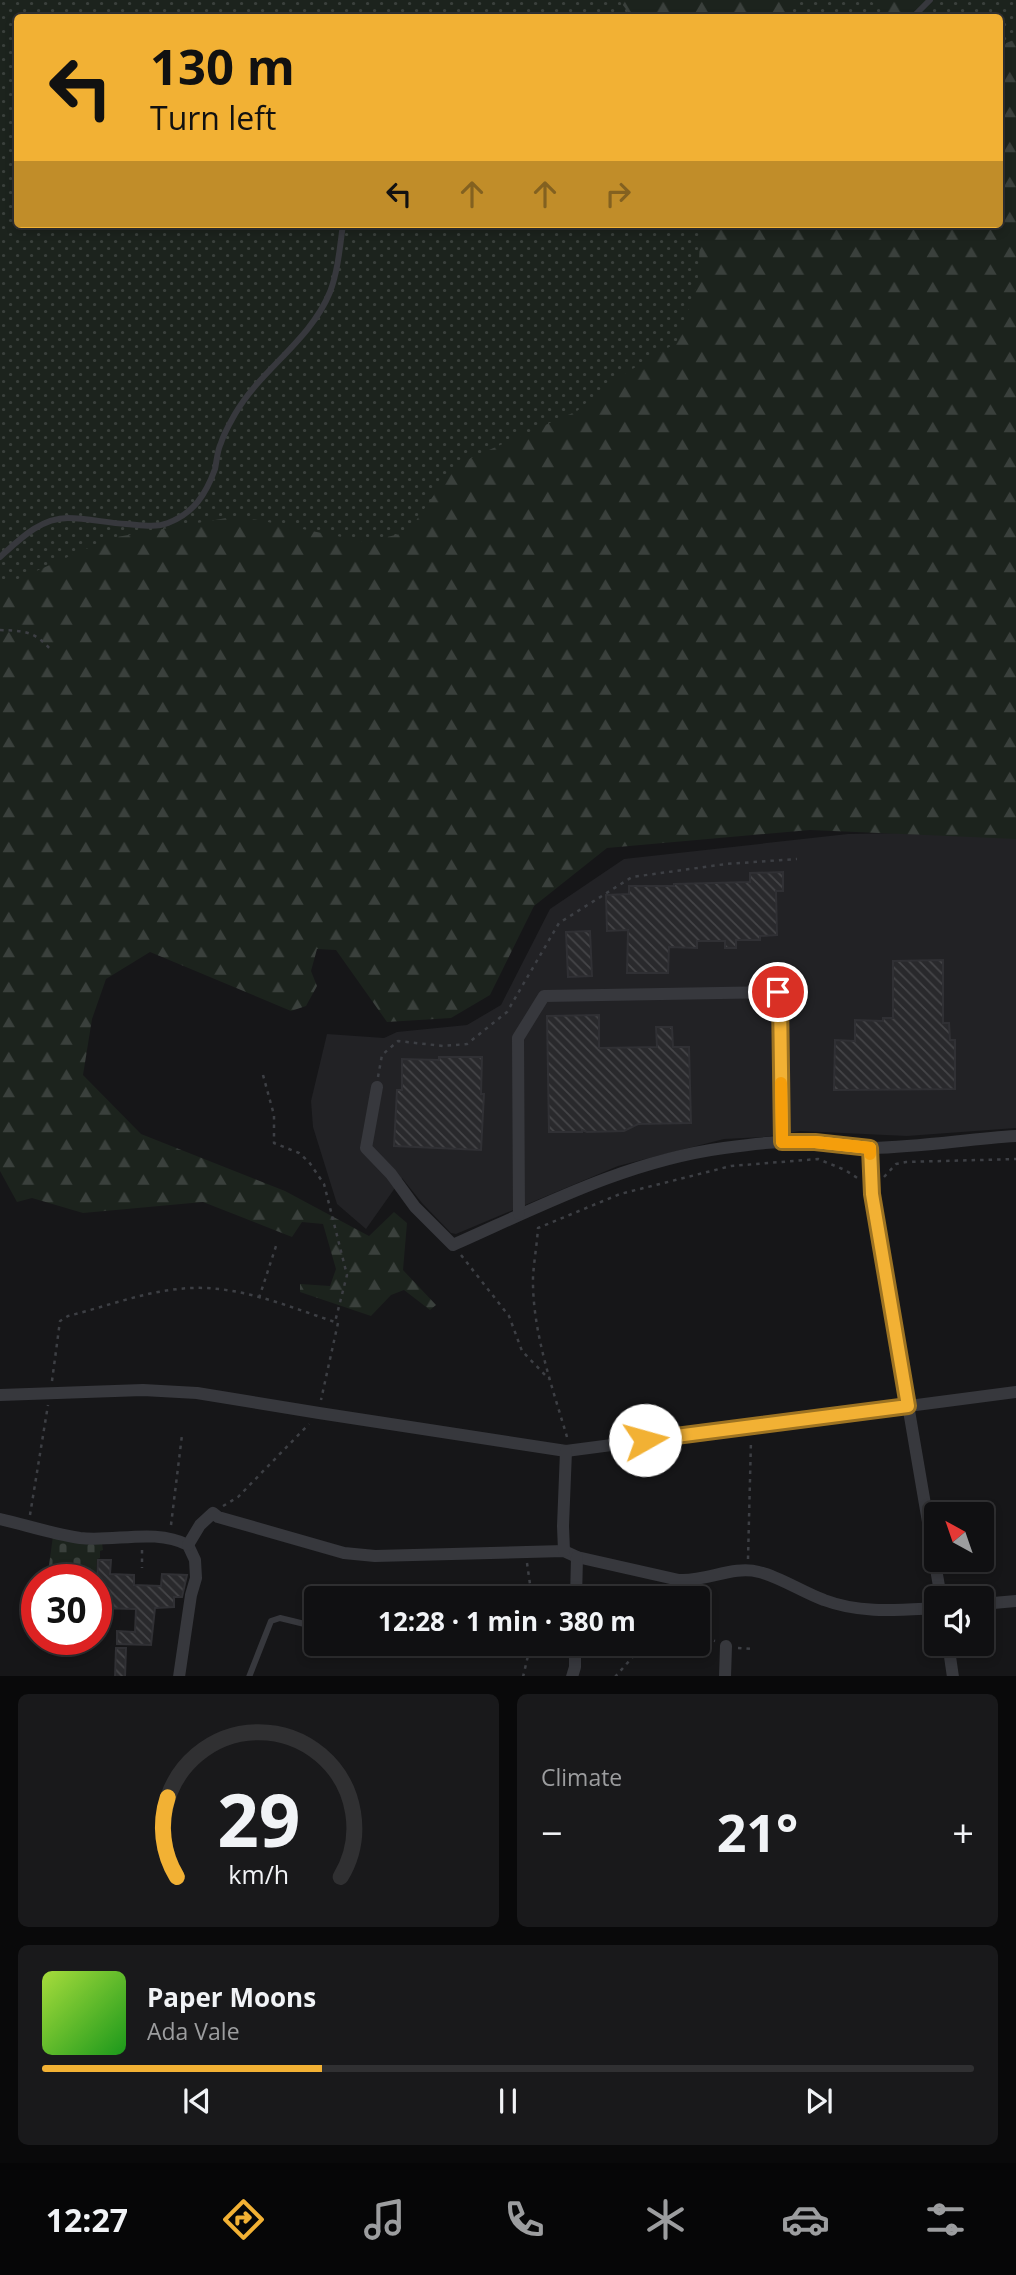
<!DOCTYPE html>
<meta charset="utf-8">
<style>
:root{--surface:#101012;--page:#19191b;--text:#f1f3f6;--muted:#9c9d9f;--line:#303032;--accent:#f2b134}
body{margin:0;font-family:"Open Sans",sans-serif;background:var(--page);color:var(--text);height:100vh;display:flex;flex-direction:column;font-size:26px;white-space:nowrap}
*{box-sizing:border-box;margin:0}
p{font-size:23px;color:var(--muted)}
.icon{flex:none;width:38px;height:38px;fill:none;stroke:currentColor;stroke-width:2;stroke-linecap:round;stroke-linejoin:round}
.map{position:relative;height:1676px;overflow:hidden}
.sheet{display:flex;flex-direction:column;gap:18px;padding:18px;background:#09090a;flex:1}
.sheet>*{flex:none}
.top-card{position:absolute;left:14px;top:14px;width:989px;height:214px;border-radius:7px;box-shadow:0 4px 10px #0003,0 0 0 2px var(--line);background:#f2b134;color:#111;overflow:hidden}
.needle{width:46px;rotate:320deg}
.fabs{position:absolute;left:924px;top:1502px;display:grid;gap:14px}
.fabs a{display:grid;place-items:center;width:70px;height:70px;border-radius:7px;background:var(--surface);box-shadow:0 4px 10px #0003,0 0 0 2px var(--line);font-size:35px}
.speed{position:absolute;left:21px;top:1564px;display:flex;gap:14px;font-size:35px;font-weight:700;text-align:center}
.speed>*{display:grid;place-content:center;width:91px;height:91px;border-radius:50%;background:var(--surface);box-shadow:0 4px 10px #0003,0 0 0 2px var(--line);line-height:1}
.speed .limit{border:10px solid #d22;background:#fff;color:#111}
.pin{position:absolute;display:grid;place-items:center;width:60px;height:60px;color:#fff;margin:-30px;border:4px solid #fff;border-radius:50%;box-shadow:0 2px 7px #0007}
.me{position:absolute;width:77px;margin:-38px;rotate:83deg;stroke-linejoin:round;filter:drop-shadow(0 0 5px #0008)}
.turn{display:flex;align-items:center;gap:24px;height:147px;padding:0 21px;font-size:32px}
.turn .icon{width:91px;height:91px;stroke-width:2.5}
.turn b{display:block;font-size:49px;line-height:60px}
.lanes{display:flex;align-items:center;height:66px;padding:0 21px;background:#0003;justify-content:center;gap:35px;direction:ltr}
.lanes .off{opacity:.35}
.big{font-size:52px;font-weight:700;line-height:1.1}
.sheet .card{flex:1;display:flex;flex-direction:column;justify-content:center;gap:10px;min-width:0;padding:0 24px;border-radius:10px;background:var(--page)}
.sheet .dial{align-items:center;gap:0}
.dial svg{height:182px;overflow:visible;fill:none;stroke:var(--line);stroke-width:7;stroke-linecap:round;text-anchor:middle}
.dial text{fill:var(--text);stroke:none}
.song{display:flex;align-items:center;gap:21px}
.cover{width:84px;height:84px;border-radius:10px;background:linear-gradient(135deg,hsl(80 70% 55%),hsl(120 70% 35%))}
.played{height:7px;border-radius:4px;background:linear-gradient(90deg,var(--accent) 30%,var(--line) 30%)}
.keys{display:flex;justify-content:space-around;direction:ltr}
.heat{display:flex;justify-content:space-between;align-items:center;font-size:38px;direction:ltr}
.sheet .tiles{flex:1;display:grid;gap:18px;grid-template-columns:1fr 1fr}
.card:last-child{grid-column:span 2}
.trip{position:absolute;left:304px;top:1586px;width:406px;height:70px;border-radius:7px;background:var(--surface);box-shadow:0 4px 10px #0003,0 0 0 2px var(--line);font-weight:700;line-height:70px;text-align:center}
.menu{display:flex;height:112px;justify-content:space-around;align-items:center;background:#060607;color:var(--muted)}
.menu .icon{width:49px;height:49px}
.menu .on{color:var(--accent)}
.menu b{font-size:32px;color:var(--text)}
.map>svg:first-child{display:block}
.built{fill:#222225}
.grass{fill:url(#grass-dots);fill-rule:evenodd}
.forest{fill:url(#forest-firs)}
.cemetery{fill:url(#cemetery-stones)}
.building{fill:url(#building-back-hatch);stroke:#303034;stroke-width:2}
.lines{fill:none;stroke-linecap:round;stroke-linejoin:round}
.path{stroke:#3d3f44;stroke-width:2.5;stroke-dasharray:3.5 5;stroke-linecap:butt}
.service{stroke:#37383d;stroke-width:6}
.minor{stroke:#37383d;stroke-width:12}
.route-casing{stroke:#9d7322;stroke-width:18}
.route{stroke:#f2b134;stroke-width:12}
.slow{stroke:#f59e0b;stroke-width:12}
</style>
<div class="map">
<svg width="1016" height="1677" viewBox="0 0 1016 1677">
<defs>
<pattern id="grass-dots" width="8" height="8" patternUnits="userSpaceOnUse" patternTransform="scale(1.75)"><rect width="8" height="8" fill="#1c231d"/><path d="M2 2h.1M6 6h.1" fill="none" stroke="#3a403c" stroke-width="1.8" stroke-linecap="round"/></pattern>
<pattern id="forest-firs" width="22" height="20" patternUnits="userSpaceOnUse" patternTransform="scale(1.75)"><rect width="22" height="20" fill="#1c231d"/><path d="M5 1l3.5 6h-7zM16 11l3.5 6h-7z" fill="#3a403c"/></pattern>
<pattern id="cemetery-stones" width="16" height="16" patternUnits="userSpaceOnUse" patternTransform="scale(1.75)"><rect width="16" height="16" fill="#1c231d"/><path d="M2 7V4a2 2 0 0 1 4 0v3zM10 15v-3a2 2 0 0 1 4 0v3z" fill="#3a403c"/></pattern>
<pattern id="building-back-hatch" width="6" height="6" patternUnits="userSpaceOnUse" patternTransform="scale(1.75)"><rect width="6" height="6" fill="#29292c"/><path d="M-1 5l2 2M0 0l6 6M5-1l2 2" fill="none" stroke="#454548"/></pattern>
</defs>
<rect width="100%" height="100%" fill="#161618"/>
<!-- built -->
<polygon class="built" points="1016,831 1016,1128 907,1136 800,1131 764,1137 724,1139 618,1166 456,1234 451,1233 422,1203 402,1178 366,1229 337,1204 313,1127 311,1101 327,1034 384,1038 397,1032 467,1025 501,1005 550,909 624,859 848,834"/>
<!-- grass -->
<path class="grass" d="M 0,0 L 1016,0 L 1016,485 L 0,745 ZM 18,18 L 999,18 L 999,224 L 18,224 Z"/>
<!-- forest -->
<g class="forest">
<polygon points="619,0 804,0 797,3 779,18 632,17"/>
<polygon points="869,0 925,0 909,13 889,14"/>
<polygon points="1016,39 1016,839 810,830 607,848 534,906 490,995 451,1018 387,1022 336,950 317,949 311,971 317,986 306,1006 291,1011 150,952 106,979 92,1019 83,1075 141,1134 285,1191 369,1236 394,1212 407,1223 403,1270 436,1305 430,1310 404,1290 391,1295 371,1316 300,1292 300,1284 330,1286 336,1269 323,1224 302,1222 292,1237 203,1202 83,1213 32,1198 17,1202 0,1171 0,581 9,583 111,538 238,516 366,542 408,532 455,465 577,411 609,383 676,343 698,282 700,239 711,224 999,224 999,46"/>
</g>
<!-- cemetery -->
<polygon class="cemetery" points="53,1536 102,1543 103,1550 100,1551 100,1558 97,1559 96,1573 84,1572 84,1580 47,1580"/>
<!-- building -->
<g class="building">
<polygon points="783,872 783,891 776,891 777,935 760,936 760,940 736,940 736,948 725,948 725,941 697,941 697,948 669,947 668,973 627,973 628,930 607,931 606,895 629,894 629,886 674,886 674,884 750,882 750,873"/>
<polygon points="590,931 592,976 568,977 566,932"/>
<polygon points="943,960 943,1023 949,1023 950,1040 955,1040 955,1089 834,1090 835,1040 855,1041 855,1020 883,1021 883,1018 893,1018 893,961"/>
<polygon points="599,1015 599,1048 657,1047 656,1027 672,1027 673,1047 689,1047 691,1123 638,1124 624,1131 587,1132 582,1130 582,1132 549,1132 547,1016"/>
<polygon points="439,1057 482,1057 481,1094 484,1094 481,1150 394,1146 397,1090 402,1090 402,1059 439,1060"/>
<polygon points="98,1560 111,1560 110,1574 134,1575 134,1585 161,1586 162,1574 187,1575 182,1597 174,1597 174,1607 155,1608 151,1645 117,1644 117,1631 135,1632 136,1609 96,1608"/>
<polygon points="116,1648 126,1648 125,1677 115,1677"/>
</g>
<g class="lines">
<!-- path -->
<g class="path">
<path d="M 0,630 C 26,631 34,631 52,651"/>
<polyline points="263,1075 274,1115 274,1143 299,1153 309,1162 324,1184 347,1275 335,1322"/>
<polyline points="378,1077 382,1055 398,1041 443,1046 467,1044 507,1012 559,923 632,877 726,864 797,859"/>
<polyline points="884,1177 896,1164 906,1162 1016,1159"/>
<polyline points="461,1255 509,1316 522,1351 549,1379"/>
<polyline points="259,1298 277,1243"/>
<path d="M 52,1381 L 60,1321 L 68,1316 C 108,1306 151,1289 193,1288 C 242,1286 292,1308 338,1323 L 321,1400"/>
<path d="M 567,1437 C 552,1386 532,1331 533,1277 C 534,1261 537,1244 538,1228 L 620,1194 L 731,1166 L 818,1159 L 845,1170 L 859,1179"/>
<polyline points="223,1506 238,1497 309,1424"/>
<polyline points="30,1515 48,1405"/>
<polyline points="171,1525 182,1435"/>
<polyline points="142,1550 142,1568"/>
<polyline points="748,1559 751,1440"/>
<polyline points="527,1563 532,1598"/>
<polyline points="698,1635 715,1641"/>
<polyline points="738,1648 752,1649"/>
<polyline points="523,1677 531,1643"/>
<polyline points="615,1677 645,1643"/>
</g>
<!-- service -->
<g class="service">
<polyline points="912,18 930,0"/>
<path d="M 0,557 C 19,540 40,518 68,518 C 87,518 107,523 126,524 C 140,525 155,528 168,523 C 194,513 206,494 215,469 C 217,460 217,451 221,443 C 224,433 230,423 235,414 C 261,369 310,341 330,292 C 338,271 340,246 343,224"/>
<polyline points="249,1677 271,1621 280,1618 317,1627"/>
</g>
<!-- minor -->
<g class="minor">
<path d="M 377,1087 L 366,1148 L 391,1174 L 415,1207 L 453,1245 C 541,1206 627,1161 724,1148 C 753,1144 784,1140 814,1142 C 833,1143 853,1148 872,1148 C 920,1147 968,1139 1016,1136"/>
<polyline points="870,1148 872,1194 941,1598"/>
<polyline points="519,1214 518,1038 544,996 777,992 780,997 782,1141"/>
<polyline points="0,1395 143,1390 197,1393 319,1413 566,1451 1016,1392"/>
<path d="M 0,1519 C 26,1525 53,1534 80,1538 C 115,1542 155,1528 188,1545 L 195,1560 L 196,1578 L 191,1595 L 179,1677"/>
<path d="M 188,1545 L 200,1525 L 213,1513 L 218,1517 L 344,1553 L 375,1556 L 564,1551 L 577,1557 L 679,1580 C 706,1582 733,1565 759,1572 C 778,1576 804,1593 824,1600 C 861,1614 898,1610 936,1608"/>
<polyline points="564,1551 563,1526 566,1451"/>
<polyline points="576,1598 577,1557"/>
<polyline points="982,1604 1016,1601"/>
<polyline points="948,1643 953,1677"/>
<polyline points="572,1677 575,1667 575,1643"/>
<polyline points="725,1677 726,1646"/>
</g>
</g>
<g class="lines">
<!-- route casing -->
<g class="route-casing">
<polyline id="route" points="645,1440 908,1406 872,1194 870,1148 815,1142 782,1142 780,997 778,992"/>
</g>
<!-- route -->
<use href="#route" class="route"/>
<!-- slow -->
<polyline class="slow" points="781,1083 782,1142 815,1142 870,1148 870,1154"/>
</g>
</svg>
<div class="fabs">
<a><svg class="needle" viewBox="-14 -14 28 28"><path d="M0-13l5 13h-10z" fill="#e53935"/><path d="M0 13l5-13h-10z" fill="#9c9d9f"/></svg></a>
<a><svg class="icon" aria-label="sound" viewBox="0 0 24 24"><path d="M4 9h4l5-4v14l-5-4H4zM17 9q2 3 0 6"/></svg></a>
</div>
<div class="speed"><div class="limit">30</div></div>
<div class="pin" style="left:778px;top:992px;background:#d93025"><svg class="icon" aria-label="arrive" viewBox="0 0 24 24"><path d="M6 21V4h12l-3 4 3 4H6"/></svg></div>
<svg class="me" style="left:645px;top:1440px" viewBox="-20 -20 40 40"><circle r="19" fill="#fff"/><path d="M0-13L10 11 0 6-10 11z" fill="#f2b134"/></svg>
<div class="trip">12:28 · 1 min · 380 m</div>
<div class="top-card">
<div class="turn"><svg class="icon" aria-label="left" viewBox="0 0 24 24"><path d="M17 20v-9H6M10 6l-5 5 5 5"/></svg><div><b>130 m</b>Turn left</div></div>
<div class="lanes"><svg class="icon" aria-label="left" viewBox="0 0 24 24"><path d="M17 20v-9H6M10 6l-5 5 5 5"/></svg><svg class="icon off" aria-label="ahead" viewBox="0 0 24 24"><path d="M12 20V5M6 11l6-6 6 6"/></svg><svg class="icon off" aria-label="ahead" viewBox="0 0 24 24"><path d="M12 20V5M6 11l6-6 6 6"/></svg><svg class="icon off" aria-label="right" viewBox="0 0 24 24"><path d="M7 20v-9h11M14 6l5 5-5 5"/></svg></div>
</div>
</div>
<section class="sheet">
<div class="tiles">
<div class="card dial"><svg viewBox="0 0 100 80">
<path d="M14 69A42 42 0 1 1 86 69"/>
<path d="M14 69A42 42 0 0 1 10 34" stroke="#f2b134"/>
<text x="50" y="56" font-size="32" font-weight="700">29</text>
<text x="50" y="72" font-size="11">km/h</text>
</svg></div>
<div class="card"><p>Climate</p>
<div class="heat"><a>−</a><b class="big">21°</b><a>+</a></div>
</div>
<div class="card">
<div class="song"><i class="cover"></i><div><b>Paper Moons</b><p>Ada Vale</p></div></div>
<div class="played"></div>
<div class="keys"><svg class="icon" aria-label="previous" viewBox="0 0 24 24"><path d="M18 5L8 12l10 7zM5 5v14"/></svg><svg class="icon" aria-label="pause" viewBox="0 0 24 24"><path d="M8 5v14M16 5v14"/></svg><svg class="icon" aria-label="next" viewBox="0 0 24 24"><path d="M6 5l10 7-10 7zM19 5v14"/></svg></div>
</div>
</div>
</section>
<nav class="menu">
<b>12:27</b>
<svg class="icon on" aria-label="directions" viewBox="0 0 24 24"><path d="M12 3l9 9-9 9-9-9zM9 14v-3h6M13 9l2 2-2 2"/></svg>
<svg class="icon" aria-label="music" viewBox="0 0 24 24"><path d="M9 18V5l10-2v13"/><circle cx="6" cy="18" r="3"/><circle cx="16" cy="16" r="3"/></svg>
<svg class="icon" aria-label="phone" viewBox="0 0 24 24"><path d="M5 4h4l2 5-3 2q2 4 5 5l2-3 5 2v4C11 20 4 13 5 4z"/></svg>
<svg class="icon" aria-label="climate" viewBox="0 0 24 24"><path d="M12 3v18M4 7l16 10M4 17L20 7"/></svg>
<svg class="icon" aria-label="car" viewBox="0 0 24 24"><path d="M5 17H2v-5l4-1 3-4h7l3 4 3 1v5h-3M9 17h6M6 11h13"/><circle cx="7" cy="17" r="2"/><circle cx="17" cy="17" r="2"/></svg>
<svg class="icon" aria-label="filters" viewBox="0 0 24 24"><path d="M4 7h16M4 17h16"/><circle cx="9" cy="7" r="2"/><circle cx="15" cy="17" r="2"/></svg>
</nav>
